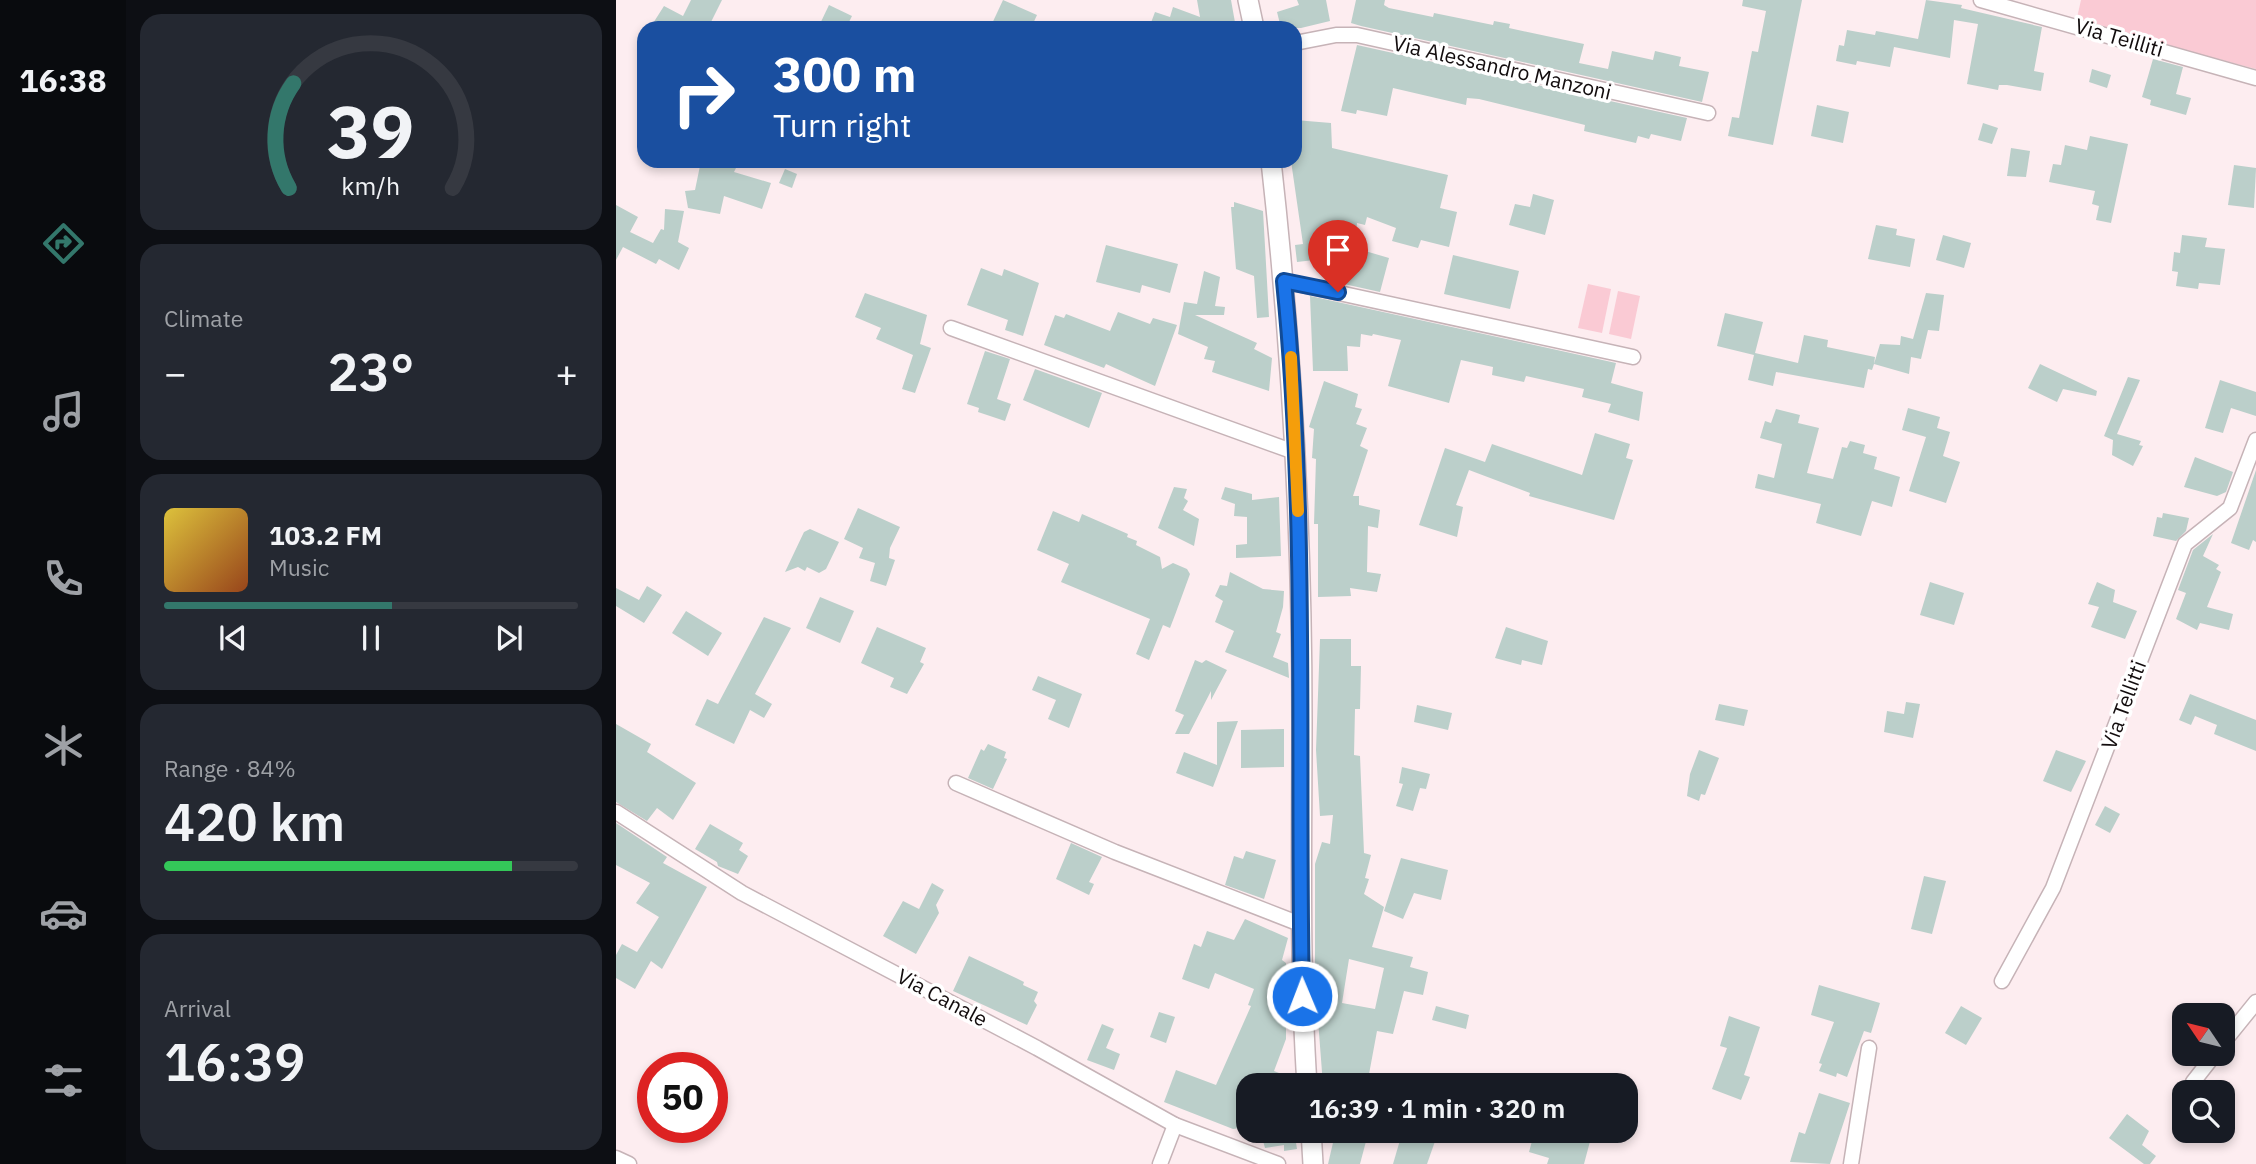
<!DOCTYPE html>
<meta charset="utf-8">
<style>
:root{--surface:#171b24;--page:#242831;--text:#f1f3f6;--muted:#9ea1a6;--line:#363941;--accent:#33776b}
body{margin:0;font-family:"IBM Plex Sans",sans-serif;background:var(--page);color:var(--text);height:100vh;display:flex;flex-direction:column;font-size:26px;white-space:nowrap}
*{box-sizing:border-box;margin:0}
p{font-size:23px;color:var(--muted)}
.icon{flex:none;width:38px;height:38px;fill:none;stroke:currentColor;stroke-width:2;stroke-linecap:round;stroke-linejoin:round}
.map{position:relative;flex:1;overflow:hidden}
.details{display:flex;flex-direction:column;gap:14px;padding:14px;background:#0d0f14;width:490px}
.details>*{flex:none}
.guide{position:absolute;left:21px;top:21px;width:665px;height:147px;border-radius:21px;box-shadow:0 4px 10px #0003;background:#1a4fa0;color:#fff;overflow:hidden}
.needle{width:46px;rotate:305deg}
.fabs{position:absolute;left:1556px;top:1003px;display:grid;gap:14px}
.fabs a{display:grid;place-items:center;width:63px;height:63px;border-radius:14px;background:var(--surface);box-shadow:0 4px 10px #0003;font-size:35px}
.speed{position:absolute;left:21px;top:1052px;display:flex;gap:14px;font-size:35px;font-weight:700;text-align:center}
.speed>*{display:grid;place-content:center;width:91px;height:91px;border-radius:50%;background:var(--surface);box-shadow:0 4px 10px #0003;line-height:1}
.speed .limit{border:10px solid #d22;background:#fff;color:#111}
.pin{position:absolute;display:grid;place-items:center;width:60px;height:60px;color:#fff;margin:-72px -30px;border-radius:50% 50% 50% 0;rotate:-45deg;box-shadow:0 0 7px #0007}
.pin .icon{rotate:45deg}
.me{position:absolute;width:77px;margin:-38px;rotate:359deg;stroke-linejoin:round;filter:drop-shadow(0 0 5px #0008)}
.turn{display:flex;align-items:center;gap:24px;height:147px;padding:0 21px;font-size:32px}
.turn .icon{width:91px;height:91px;stroke-width:2.5}
.turn b{display:block;font-size:49px;line-height:60px}
.big{font-size:52px;font-weight:600;line-height:1.1}
.details .tile{flex:1;display:flex;flex-direction:column;justify-content:center;gap:10px;min-width:0;padding:0 24px;border-radius:21px;background:var(--page)}
.details .dial{align-items:center;gap:0}
.dial svg{height:182px;overflow:visible;fill:none;stroke:var(--line);stroke-width:7;stroke-linecap:round;text-anchor:middle}
.dial text{fill:var(--text);stroke:none}
.song{display:flex;align-items:center;gap:21px}
.cover{width:84px;height:84px;border-radius:10px;background:linear-gradient(135deg,hsl(50 70% 55%),hsl(20 70% 35%))}
.played{height:7px;border-radius:4px;background:linear-gradient(90deg,var(--accent) 55%,var(--line) 55%)}
.keys{display:flex;justify-content:space-around;direction:ltr}
.heat{display:flex;justify-content:space-between;align-items:center;font-size:38px;direction:ltr}
.charge{height:10px;border-radius:5px;background:linear-gradient(90deg,#34c759 84%,var(--line) 0)}
.trip{position:absolute;left:620px;top:1073px;width:402px;height:70px;border-radius:21px;background:var(--surface);box-shadow:0 4px 10px #0003;font-weight:600;line-height:70px;text-align:center}
main{display:flex;flex:1;min-height:0}
.tabs{display:flex;flex-direction:column;width:126px;justify-content:space-around;align-items:center;background:#090b0e;color:var(--muted)}
.tabs .icon{width:49px;height:49px}
.tabs .current{color:var(--accent)}
.tabs b{font-size:32px;color:var(--text)}
.map>svg:first-child{display:block}
.green{fill:#facad4}
.building{fill:#bbcfca;fill-rule:evenodd}
.lines{fill:none;stroke-linecap:round;stroke-linejoin:round}
.minor-casing{stroke:#c6b3b7;stroke-width:17}
.secondary-casing{stroke:#c6b3b7;stroke-width:22}
.minor{stroke:#fff;stroke-width:14}
.secondary{stroke:#fff;stroke-width:19}
.route-casing{stroke:#114b97;stroke-width:18}
.route{stroke:#1a73e8;stroke-width:12}
.slow{stroke:#f59e0b;stroke-width:12}
.labels{text-anchor:middle;stroke-width:7;stroke-linejoin:round;paint-order:stroke}
.street-label{font-size:21px;fill:#120c0d;stroke:#fff}
</style>
<main>
<nav class="tabs">
<b>16:38</b>
<svg class="icon current" aria-label="directions" viewBox="0 0 24 24"><path d="M12 3l9 9-9 9-9-9zM9 14v-3h6M13 9l2 2-2 2"/></svg>
<svg class="icon" aria-label="music" viewBox="0 0 24 24"><path d="M9 18V5l10-2v13"/><circle cx="6" cy="18" r="3"/><circle cx="16" cy="16" r="3"/></svg>
<svg class="icon" aria-label="phone" viewBox="0 0 24 24"><path d="M5 4h4l2 5-3 2q2 4 5 5l2-3 5 2v4C11 20 4 13 5 4z"/></svg>
<svg class="icon" aria-label="climate" viewBox="0 0 24 24"><path d="M12 3v18M4 7l16 10M4 17L20 7"/></svg>
<svg class="icon" aria-label="car" viewBox="0 0 24 24"><path d="M5 17H2v-5l4-1 3-4h7l3 4 3 1v5h-3M9 17h6M6 11h13"/><circle cx="7" cy="17" r="2"/><circle cx="17" cy="17" r="2"/></svg>
<svg class="icon" aria-label="filters" viewBox="0 0 24 24"><path d="M4 7h16M4 17h16"/><circle cx="9" cy="7" r="2"/><circle cx="15" cy="17" r="2"/></svg>
</nav>
<section class="details">
<div class="tile dial"><svg viewBox="0 0 100 80">
<path d="M14 69A42 42 0 1 1 86 69"/>
<path d="M14 69A42 42 0 0 1 16 23" stroke="#33776b"/>
<text x="50" y="56" font-size="32" font-weight="700">39</text>
<text x="50" y="72" font-size="11">km/h</text>
</svg></div>
<div class="tile"><p>Climate</p>
<div class="heat"><a>−</a><b class="big">23°</b><a>+</a></div>
</div>
<div class="tile">
<div class="song"><i class="cover"></i><div><b>103.2 FM</b><p>Music</p></div></div>
<div class="played"></div>
<div class="keys"><svg class="icon" aria-label="previous" viewBox="0 0 24 24"><path d="M18 5L8 12l10 7zM5 5v14"/></svg><svg class="icon" aria-label="pause" viewBox="0 0 24 24"><path d="M8 5v14M16 5v14"/></svg><svg class="icon" aria-label="next" viewBox="0 0 24 24"><path d="M6 5l10 7-10 7zM19 5v14"/></svg></div>
</div>
<div class="tile"><p>Range · 84%</p><b class="big">420 km</b><div class="charge"></div></div>
<div class="tile"><p>Arrival</p><b class="big">16:39</b></div>
</section>
<div class="map">
<svg width="1640" height="1164" viewBox="0 0 1640 1164">
<rect width="100%" height="100%" fill="#fdedf0"/>
<!-- green -->
<g class="green">
<polygon points="1465,0 1640,0 1640,69 1460,22"/>
<polygon points="972,284 995,289 986,333 962,328"/>
<polygon points="1002,291 1024,296 1015,339 993,334"/>
</g>
<!-- building -->
<g class="building">
<polygon points="75,0 106,0 92,28 34,28 48,6 67,16"/>
<polygon points="387,0 421,15 415,28 374,28"/>
<polygon points="581,0 615,0 620,28 533,28 539,12 554,17 557,7 584,17"/>
<polygon points="681,0 710,0 714,21 685,28 665,28 661,12 683,5"/>
<polygon points="740,0 769,0 768,5 773,8 817,17 818,13 877,25 878,21 894,24 893,28 968,44 963,63 992,69 996,51 1037,60 1039,51 1065,57 1063,66 1093,72 1086,102 745,26 735,23"/>
<polygon points="1127,0 1186,0 1157,145 1112,136 1116,117 1123,118 1136,51 1142,52 1150,11 1126,6"/>
<polygon points="1310,0 1346,5 1345,8 1426,27 1418,71 1428,73 1425,91 1391,85 1383,85 1382,90 1351,84 1362,24 1338,20 1334,58 1278,47 1274,67 1241,61 1240,65 1220,61 1223,45 1228,46 1231,30 1259,35 1260,31 1302,39"/>
<polygon points="213,5 236,16 230,28 202,28"/>
<polygon points="741,45 1071,118 1065,141 1035,134 1033,139 1022,136 1020,143 968,131 969,125 863,99 851,98 850,105 777,88 771,116 741,110 740,114 725,111"/>
<polygon points="1537,59 1567,67 1560,94 1575,98 1570,115 1534,105 1535,100 1526,97"/>
<polygon points="1476,69 1495,75 1491,88 1473,82"/>
<polygon points="1201,105 1233,112 1227,143 1195,136"/>
<polygon points="679,120 715,123 716,148 832,175 824,208 841,212 833,247 805,240 802,248 776,241 780,228 751,217 749,225 741,223 739,248 773,258 764,292 719,282 723,267 708,267 707,259 681,262 679,245 687,244 675,161 679,161"/>
<polygon points="1367,123 1382,128 1376,144 1362,140"/>
<polygon points="1474,136 1512,144 1495,223 1480,220 1483,206 1476,204 1479,191 1433,182 1437,164 1445,165 1449,145 1471,150"/>
<polygon points="1395,148 1414,151 1410,177 1391,176"/>
<polygon points="85,161 120,168 118,172 155,183 146,209 108,196 104,214 72,208 69,191 79,190"/>
<polygon points="1618,165 1640,168 1638,208 1612,205"/>
<polygon points="169,169 181,174 176,188 163,183"/>
<polygon points="917,194 938,200 929,235 893,225 899,204 914,207"/>
<polygon points="618,202 647,211 653,317 641,318 638,276 620,269 615,207 618,207"/>
<polygon points="0,205 22,217 14,232 37,243 45,229 48,230 49,209 68,211 62,242 73,248 63,270 43,259 40,264 7,247 0,260"/>
<polygon points="1260,225 1281,229 1280,235 1299,239 1294,267 1252,259"/>
<polygon points="1327,235 1355,243 1348,268 1320,260"/>
<polygon points="1566,235 1591,238 1589,247 1609,249 1604,285 1583,283 1582,289 1560,286 1562,272 1556,271 1558,252 1564,253"/>
<polygon points="490,245 562,264 554,293 526,285 524,293 480,282"/>
<polygon points="837,255 903,271 894,309 828,294"/>
<polygon points="365,268 386,276 388,269 423,283 407,336 389,330 392,320 351,305"/>
<polygon points="588,271 604,277 599,306 609,307 608,315 579,315 641,343 638,349 656,358 653,391 596,372 599,361 588,359 592,347 562,334 568,302 581,304"/>
<polygon points="249,293 311,315 304,344 315,348 299,393 286,389 297,355 260,339 265,328 239,317"/>
<polygon points="1310,293 1328,295 1323,331 1312,330 1305,359 1295,357 1293,374 1258,364 1256,370 1252,369 1248,388 1160,372 1157,386 1132,380 1138,355 1101,346 1109,313 1147,322 1139,353 1182,363 1188,335 1212,340 1211,347 1259,357 1258,364 1264,344 1284,345 1285,336 1297,339"/>
<polygon points="694,296 1000,363 995,383 1027,392 1023,421 992,412 995,404 966,397 968,389 910,376 908,382 876,375 877,367 845,360 833,403 772,386 785,340 757,334 756,336 745,334 744,347 731,346 732,371 697,371"/>
<polygon points="502,312 534,324 537,318 561,325 539,386 490,364 488,368 428,345 439,315 448,318 450,314 494,331"/>
<polygon points="369,351 394,359 381,399 395,404 389,421 362,412 363,408 351,404"/>
<polygon points="1424,364 1481,391 1480,396 1447,389 1441,402 1412,388"/>
<polygon points="419,369 486,393 473,428 407,400"/>
<polygon points="1512,377 1524,380 1501,434 1525,441 1523,445 1527,446 1517,466 1496,455 1497,440 1488,436"/>
<polygon points="1604,380 1640,392 1640,416 1615,408 1607,433 1589,428"/>
<polygon points="708,381 742,394 739,407 746,409 740,424 751,428 744,446 752,450 737,496 743,496 743,505 764,510 762,528 752,526 751,572 765,574 761,592 734,588 735,596 702,597 702,524 698,524 700,459 696,458 698,429 693,427"/>
<polygon points="1292,408 1324,417 1321,428 1334,432 1327,456 1344,462 1330,503 1293,491 1310,437 1286,430"/>
<polygon points="1160,409 1184,415 1182,423 1203,428 1191,473 1217,479 1226,447 1231,448 1234,441 1249,445 1247,453 1261,457 1258,469 1284,477 1276,507 1256,501 1245,536 1200,523 1205,504 1139,488 1142,474 1158,478 1166,444 1144,438 1149,421 1155,423"/>
<polygon points="979,433 1014,444 1010,458 1017,460 998,520 913,496 914,493 853,470 840,505 847,507 841,537 803,525 829,448 869,462 876,444 966,475"/>
<polygon points="1579,457 1617,472 1610,492 1601,496 1568,487"/>
<polygon points="1640,470 1640,542 1637,540 1633,550 1615,543"/>
<polygon points="558,487 571,489 568,498 572,501 567,510 583,519 578,546 542,528"/>
<polygon points="609,487 636,494 636,500 663,497 665,556 620,558 620,545 631,544 631,517 618,516 619,504 605,499"/>
<polygon points="242,508 284,527 274,548 273,558 279,560 270,586 254,581 259,563 243,558 247,548 228,539"/>
<polygon points="437,511 463,522 466,514 512,534 511,537 521,541 520,545 544,557 546,569 557,563 571,569 574,574 559,615 554,628 547,625 533,660 520,654 534,619 445,582 453,564 421,550"/>
<polygon points="1547,513 1573,518 1570,531 1560,541 1537,536 1541,517 1546,518"/>
<polygon points="194,529 223,542 210,569 203,573 191,567 189,571 182,567 169,572 188,532"/>
<polygon points="1597,534 1587,556 1603,565 1600,569 1605,572 1591,607 1617,614 1613,630 1584,623 1581,630 1560,619 1570,593 1562,590 1577,550"/>
<polygon points="614,572 647,589 668,591 667,607 660,632 665,634 657,657 672,663 673,678 609,652 618,631 599,622 607,601 599,596 604,585 611,586"/>
<polygon points="1314,582 1348,593 1338,625 1304,615"/>
<polygon points="1481,582 1499,590 1497,602 1521,611 1509,639 1475,627 1483,607 1472,604"/>
<polygon points="31,586 46,595 28,623 0,606 0,588 23,600"/>
<polygon points="204,597 238,611 224,643 190,628"/>
<polygon points="70,611 106,633 92,656 56,633"/>
<polygon points="148,617 175,628 139,694 156,704 148,718 134,710 118,744 79,725 91,699 102,704"/>
<polygon points="261,627 310,648 304,662 308,664 291,694 274,687 278,678 245,663"/>
<polygon points="890,627 932,641 926,665 906,660 905,665 879,658"/>
<path d="M 704,639 L 735,639 L 735,666 L 745,666 L 744,709 L 739,709 L 738,755 L 744,756 L 748,853 L 755,855 L 749,878 L 753,879 L 748,894 L 768,907 L 756,947 L 797,957 L 794,967 L 812,972 L 807,995 L 788,991 L 777,1034 L 761,1031 L 751,1085 L 707,1085 L 702,1020 L 708,1018 L 712,994 L 699,992 L 703,964 L 699,964 L 699,864 L 706,842 L 714,844 L 717,815 L 704,816 L 700,750 ZM 733,959 L 768,968 L 759,1009 L 726,1003 Z"/>
<polygon points="579,660 586,663 590,660 611,670 595,700 595,691 573,734 559,734 568,715 559,711"/>
<polygon points="422,676 466,694 453,728 432,719 440,700 416,690"/>
<polygon points="1574,694 1640,720 1640,751 1598,734 1601,725 1579,716 1575,725 1563,720"/>
<polygon points="1290,702 1304,704 1297,738 1268,732 1271,711 1288,714"/>
<polygon points="1103,704 1132,710 1128,726 1099,720"/>
<polygon points="801,705 836,713 832,730 798,722"/>
<polygon points="622,721 597,787 560,773 568,752 601,765 601,722"/>
<polygon points="0,724 35,744 31,752 80,783 57,820 41,808 31,821 0,802"/>
<polygon points="668,729 668,767 625,768 625,730"/>
<polygon points="372,744 390,752 388,758 391,759 377,789 352,778 365,749 368,751"/>
<polygon points="1083,750 1103,758 1089,795 1085,794 1083,801 1071,796 1074,774"/>
<polygon points="1440,750 1470,761 1455,792 1427,781"/>
<polygon points="786,767 814,774 810,789 804,788 797,811 780,806 787,784 783,783"/>
<polygon points="1489,806 1504,814 1494,833 1479,825"/>
<polygon points="0,823 51,857 47,863 91,887 46,969 35,961 19,989 0,978 0,955 6,944 21,952 43,917 20,903 34,883 0,865"/>
<polygon points="94,824 127,843 123,850 132,856 122,874 102,866 101,862 79,849"/>
<polygon points="455,843 486,857 473,882 478,884 473,895 440,879"/>
<polygon points="630,851 660,860 648,899 609,885 618,856 627,859"/>
<polygon points="785,858 832,870 825,900 798,893 787,919 768,911"/>
<polygon points="1308,876 1330,881 1316,934 1295,929"/>
<polygon points="316,883 328,890 320,905 323,913 300,954 267,936 287,901 303,909"/>
<polygon points="629,919 672,938 666,960 670,963 670,1039 658,1071 663,1073 658,1085 632,1085 632,1127 617,1129 548,1102 560,1070 600,1085 635,1006 632,1005 638,989 599,973 593,989 566,979 578,944 585,947 591,931 618,940"/>
<polygon points="353,956 400,978 408,982 407,985 422,992 418,1001 421,1005 411,1025 337,991"/>
<polygon points="1203,985 1264,1003 1255,1033 1248,1031 1231,1077 1221,1073 1220,1077 1203,1071 1206,1064 1203,1063 1218,1022 1195,1015"/>
<polygon points="820,1006 853,1015 850,1029 816,1020"/>
<polygon points="1345,1006 1366,1018 1350,1045 1329,1033"/>
<polygon points="543,1012 559,1017 550,1043 534,1037"/>
<polygon points="1113,1016 1144,1027 1128,1075 1134,1077 1125,1100 1096,1089 1111,1048 1104,1046"/>
<polygon points="486,1024 498,1029 490,1048 504,1054 498,1070 471,1060"/>
<polygon points="1203,1093 1234,1103 1214,1164 1174,1162 1183,1132 1189,1134"/>
<polygon points="1511,1114 1533,1131 1526,1145 1540,1156 1534,1164 1528,1164 1493,1138"/>
<polygon points="644,1130 678,1130 681,1149 668,1151 668,1145 649,1148"/>
<polygon points="720,1130 753,1130 744,1164 712,1164"/>
<polygon points="787,1130 823,1130 811,1164 777,1164"/>
<polygon points="919,1130 977,1130 968,1164 931,1164 933,1158 913,1152"/>
</g>
<g class="lines">
<!-- minor casing -->
<g class="minor-casing">
<g id="minor">
<polyline points="1365,0 1640,78"/>
<polyline points="679,43 720,35 741,35 1092,113"/>
<polyline points="668,281 1017,357"/>
<polyline points="335,328 681,453"/>
<polyline points="340,783 499,852 684,924"/>
<polyline points="0,812 126,893 421,1048 559,1125 662,1164"/>
<polyline points="1386,981 1437,888 1569,544 1614,508 1640,440"/>
<polyline points="1606,1044 1640,1002"/>
<polyline points="1575,1092 1577,1082 1599,1054"/>
<polyline points="0,1158 13,1164"/>
<polyline points="544,1164 559,1125"/>
<polyline points="1235,1164 1253,1048"/>
</g>
</g>
<!-- secondary casing -->
<g class="secondary-casing">
<g id="secondary">
<polyline points="632,0 638,28"/>
<path d="M 655,161 C 676,349 686,531 686,720 C 686,842 683,963 691,1085"/>
<polyline points="695,1130 697,1164"/>
</g>
</g>
<!-- minor -->
<use href="#minor" class="minor"/>
<!-- secondary -->
<use href="#secondary" class="secondary"/>
</g>
<g class="lines">
<!-- route casing -->
<g class="route-casing">
<path id="route" d="M 686,996 C 681,758 692,519 668,281 L 722,292"/>
</g>
<!-- route -->
<use href="#route" class="route"/>
<!-- slow -->
<polyline class="slow" points="675,357 682,511"/>
</g>
<g class="labels">
<!-- street labels -->
<g class="street-label">
<text transform="translate(1503 38) rotate(16)" y="7">Via Teilliti</text>
<text transform="translate(886 68) rotate(13)" y="7">Via Alessandro Manzoni</text>
<text transform="translate(1508 705) rotate(-70)" y="7">Via Tellitti</text>
<text transform="translate(326 998) rotate(28)" y="7">Via Canale</text>
</g>
</g>
</svg>
<div class="fabs">
<a><svg class="needle" viewBox="-14 -14 28 28"><path d="M0-13l5 13h-10z" fill="#e53935"/><path d="M0 13l5-13h-10z" fill="#9ea1a6"/></svg></a>
<a><svg class="icon" aria-label="search" viewBox="0 0 24 24"><circle cx="10" cy="10" r="6"/><path d="M15 15l6 6"/></svg></a>
</div>
<div class="speed"><div class="limit">50</div></div>
<div class="pin" style="left:722px;top:292px;background:#d93025"><svg class="icon" aria-label="arrive" viewBox="0 0 24 24"><path d="M6 21V4h12l-3 4 3 4H6"/></svg></div>
<svg class="me" style="left:686px;top:996px" viewBox="-20 -20 40 40"><circle r="17" fill="#1a73e8" stroke="#fff" stroke-width="3"/><path d="M0-11L8 9 0 5-8 9z" fill="#fff"/></svg>
<div class="trip">16:39 · 1 min · 320 m</div>
<div class="guide">
<div class="turn"><svg class="icon" aria-label="right" viewBox="0 0 24 24"><path d="M7 20v-9h11M14 6l5 5-5 5"/></svg><div><b>300 m</b>Turn right</div></div>
</div>
</div>
</main>
